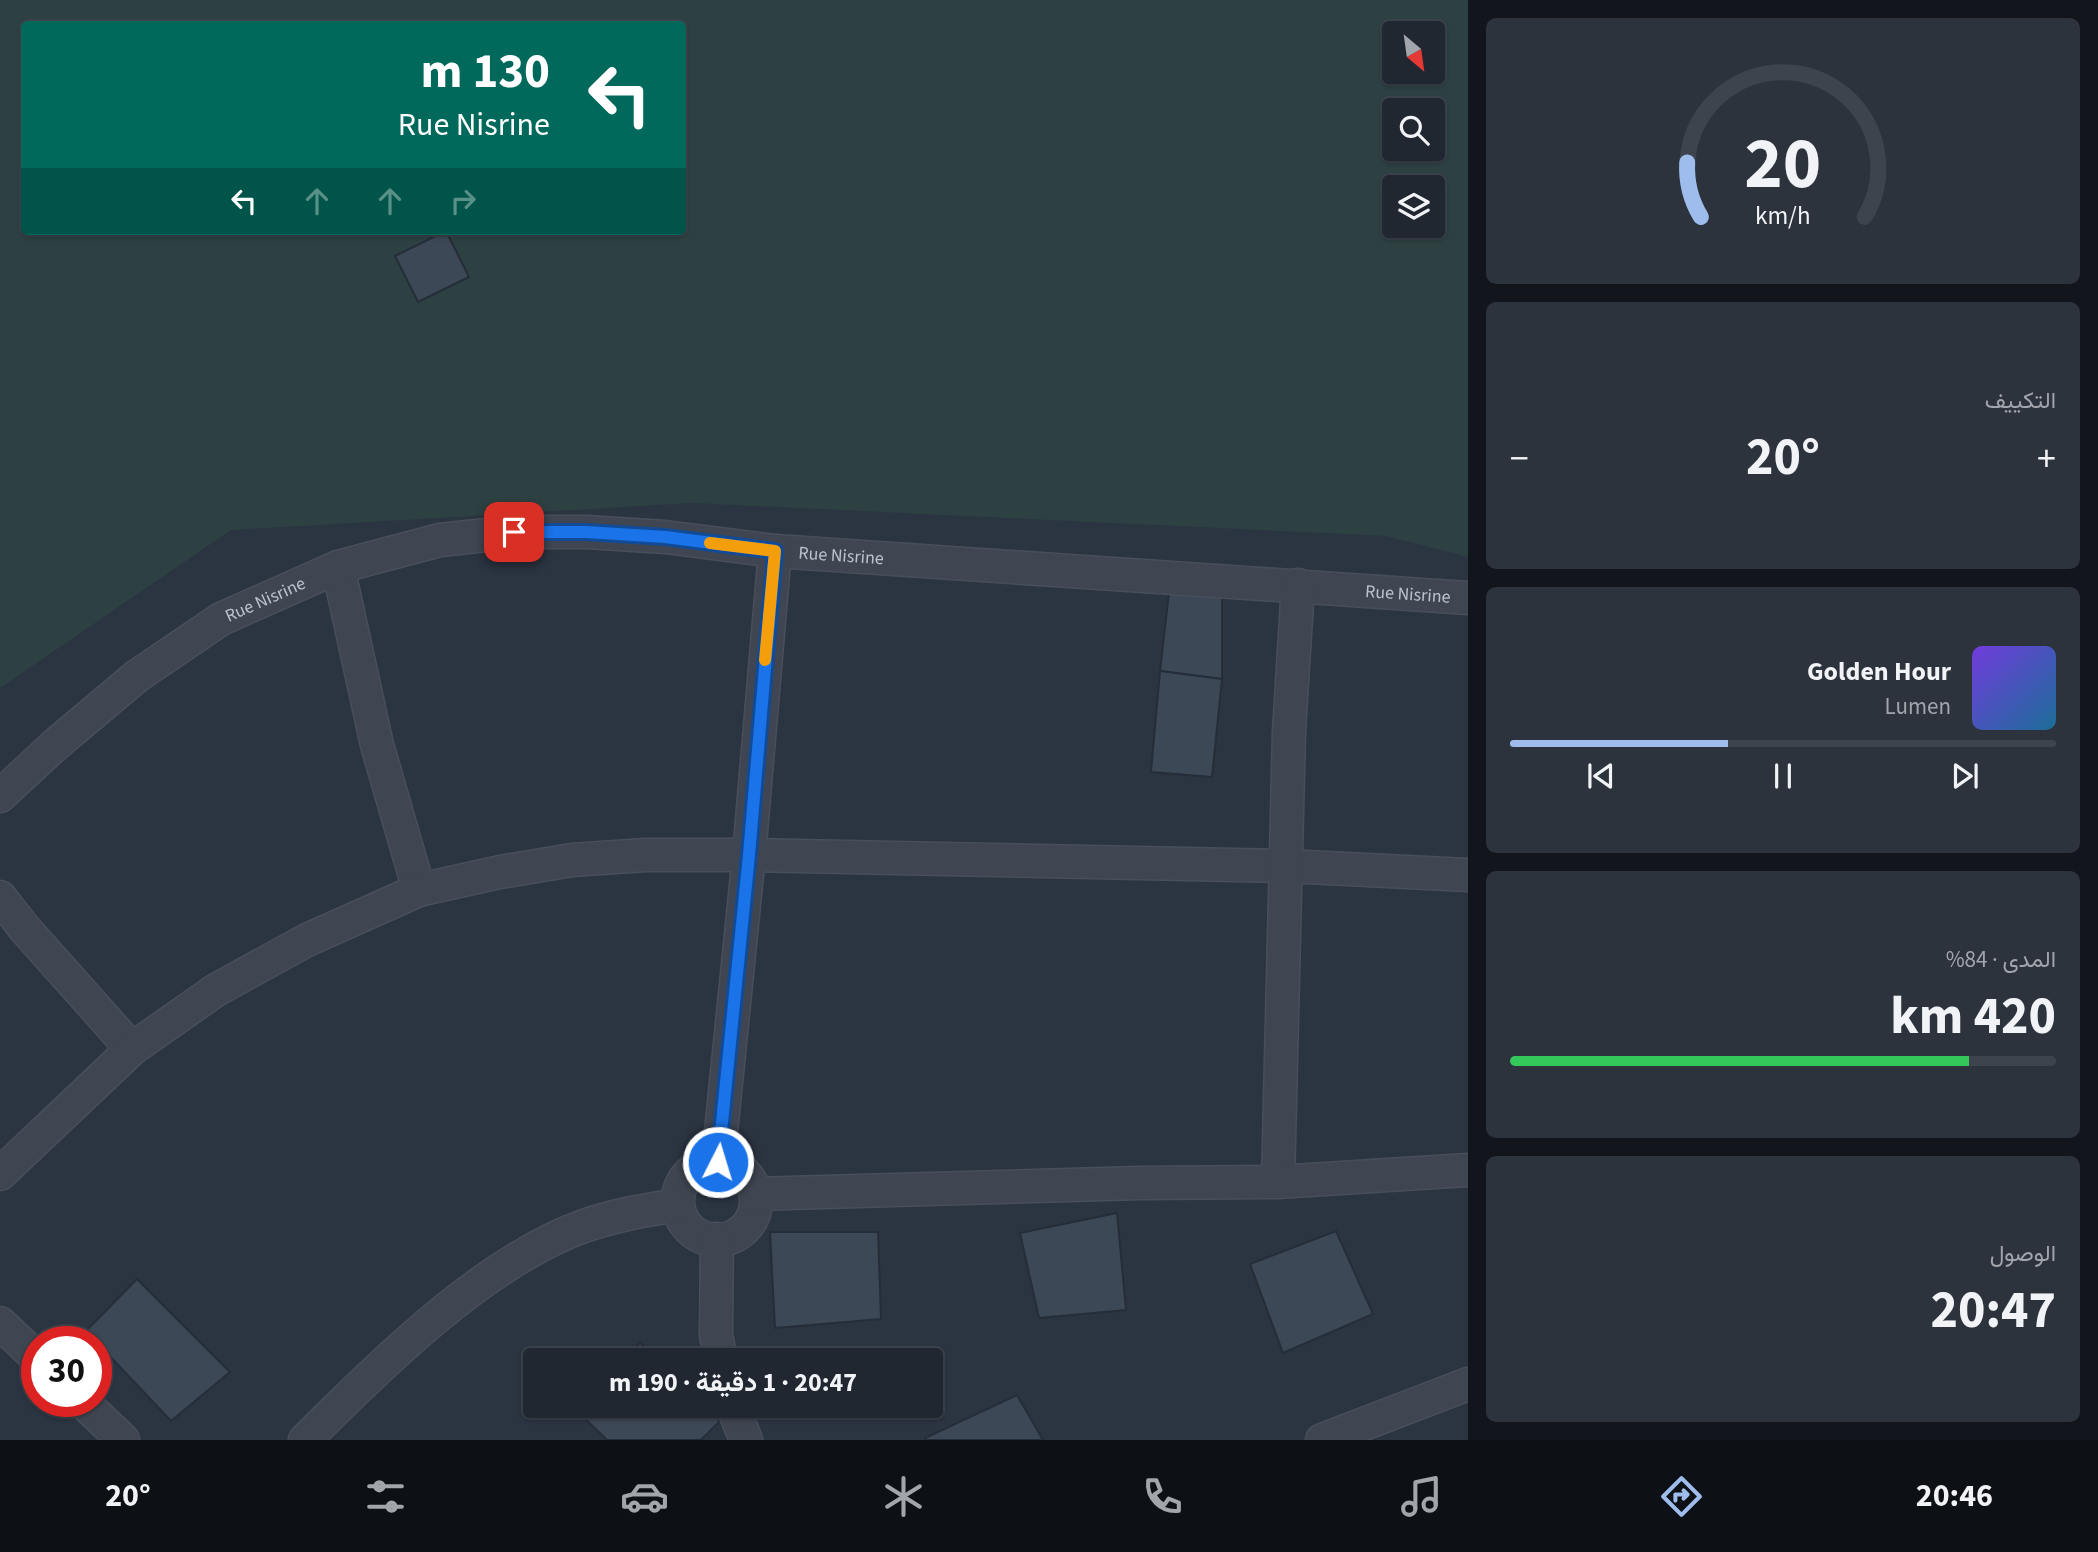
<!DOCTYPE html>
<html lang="ar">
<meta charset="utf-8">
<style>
:root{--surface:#202731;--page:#2d333d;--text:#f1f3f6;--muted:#a2a5ab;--line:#3d444d;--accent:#9ebded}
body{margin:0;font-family:"Source Sans 3",Vazirmatn,sans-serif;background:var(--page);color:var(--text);direction:rtl;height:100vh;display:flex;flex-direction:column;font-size:26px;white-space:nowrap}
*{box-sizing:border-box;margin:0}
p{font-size:23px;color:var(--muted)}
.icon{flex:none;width:38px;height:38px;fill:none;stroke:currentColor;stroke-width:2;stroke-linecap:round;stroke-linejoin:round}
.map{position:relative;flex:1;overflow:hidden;direction:ltr}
.sheet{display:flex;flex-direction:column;gap:18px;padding:18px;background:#12151b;width:630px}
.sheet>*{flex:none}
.top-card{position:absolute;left:21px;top:21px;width:665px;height:214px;border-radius:7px;box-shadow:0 2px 5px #0004,0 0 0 2px var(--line);direction:rtl;background:#00695c;color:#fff;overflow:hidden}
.needle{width:46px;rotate:151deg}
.fabs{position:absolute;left:1382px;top:21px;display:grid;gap:14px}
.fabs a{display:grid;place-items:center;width:63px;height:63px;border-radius:7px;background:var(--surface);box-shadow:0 2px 5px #0004,0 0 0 2px var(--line);font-size:35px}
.speed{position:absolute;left:21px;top:1326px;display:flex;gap:14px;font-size:35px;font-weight:700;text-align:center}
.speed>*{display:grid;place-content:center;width:91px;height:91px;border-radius:50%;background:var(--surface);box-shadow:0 2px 5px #0004,0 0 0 2px var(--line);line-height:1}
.speed .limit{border:10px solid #d22;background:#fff;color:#111}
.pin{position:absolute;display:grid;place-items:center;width:60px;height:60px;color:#fff;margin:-30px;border-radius:14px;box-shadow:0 4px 10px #0006}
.me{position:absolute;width:77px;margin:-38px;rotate:5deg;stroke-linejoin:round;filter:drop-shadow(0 0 5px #0008)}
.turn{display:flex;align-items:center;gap:24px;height:147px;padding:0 21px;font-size:32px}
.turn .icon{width:91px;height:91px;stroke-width:2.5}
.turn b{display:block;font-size:49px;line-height:60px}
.lanes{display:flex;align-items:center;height:66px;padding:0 21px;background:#0003;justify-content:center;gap:35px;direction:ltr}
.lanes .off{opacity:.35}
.big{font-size:52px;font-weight:700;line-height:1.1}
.sheet .widget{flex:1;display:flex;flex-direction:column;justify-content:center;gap:10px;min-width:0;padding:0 24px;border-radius:10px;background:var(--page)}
.sheet .dial{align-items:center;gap:0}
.dial svg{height:182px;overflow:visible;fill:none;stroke:var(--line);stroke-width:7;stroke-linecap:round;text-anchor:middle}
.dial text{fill:var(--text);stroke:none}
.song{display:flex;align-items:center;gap:21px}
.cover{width:84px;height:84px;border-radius:10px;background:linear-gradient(135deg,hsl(260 70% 55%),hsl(200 70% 35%))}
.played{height:7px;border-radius:4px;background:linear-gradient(90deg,var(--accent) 40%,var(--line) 40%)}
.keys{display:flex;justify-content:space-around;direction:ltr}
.heat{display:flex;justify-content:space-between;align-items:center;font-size:38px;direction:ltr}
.charge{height:10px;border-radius:5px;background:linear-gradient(90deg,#34c759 84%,var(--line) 0)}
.trip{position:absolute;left:523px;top:1348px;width:420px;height:70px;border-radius:7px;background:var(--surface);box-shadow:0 2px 5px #0004,0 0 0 2px var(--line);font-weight:700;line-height:70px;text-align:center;direction:rtl}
.dock{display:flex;height:112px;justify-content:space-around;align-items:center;background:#0d1014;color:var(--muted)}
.dock .icon{width:49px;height:49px}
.dock .on{color:var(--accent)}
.dock b{font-size:32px;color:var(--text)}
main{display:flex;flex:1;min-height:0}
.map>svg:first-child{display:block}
.green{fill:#2d4042;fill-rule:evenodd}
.building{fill:#3d4856;stroke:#252d38;stroke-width:2}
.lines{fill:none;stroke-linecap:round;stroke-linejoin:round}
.minor-casing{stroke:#484f5a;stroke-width:35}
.minor{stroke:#3f4651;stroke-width:32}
.route-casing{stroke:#114b97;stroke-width:18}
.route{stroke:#1a73e8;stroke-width:12}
.slow{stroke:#f59e0b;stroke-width:12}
.labels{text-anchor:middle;stroke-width:7;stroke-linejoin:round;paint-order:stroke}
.street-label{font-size:18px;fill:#bcc2cb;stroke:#232b36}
</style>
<main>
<section class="sheet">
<div class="widget dial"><svg viewBox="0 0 100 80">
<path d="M14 69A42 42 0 1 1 86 69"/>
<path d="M14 69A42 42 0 0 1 8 45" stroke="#9ebded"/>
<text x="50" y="56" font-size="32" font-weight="700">20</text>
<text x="50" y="72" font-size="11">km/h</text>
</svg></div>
<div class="widget"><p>التكييف</p>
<div class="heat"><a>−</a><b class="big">20°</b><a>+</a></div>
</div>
<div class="widget">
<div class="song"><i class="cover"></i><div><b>Golden Hour</b><p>Lumen</p></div></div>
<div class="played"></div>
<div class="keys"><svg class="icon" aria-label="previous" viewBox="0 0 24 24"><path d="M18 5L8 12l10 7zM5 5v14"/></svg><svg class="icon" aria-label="pause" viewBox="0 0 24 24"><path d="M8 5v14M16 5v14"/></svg><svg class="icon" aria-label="next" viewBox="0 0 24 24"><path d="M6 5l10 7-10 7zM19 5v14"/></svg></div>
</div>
<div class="widget"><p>المدى · 84%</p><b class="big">420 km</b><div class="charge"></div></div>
<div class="widget"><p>الوصول</p><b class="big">20:47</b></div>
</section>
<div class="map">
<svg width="1468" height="1440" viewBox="0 0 1468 1440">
<rect width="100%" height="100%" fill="#2b3441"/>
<!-- green -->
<path class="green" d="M 0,0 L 1468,0 L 1468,557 L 1386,536 L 692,503 L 231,530 L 0,688 ZM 24,24 L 682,24 L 682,231 L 24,231 ZM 1395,33 L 1433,33 L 1433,72 L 1395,72 ZM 1395,110 L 1433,110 L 1433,149 L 1395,149 ZM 1395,187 L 1433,187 L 1433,226 L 1395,226 Z"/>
<!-- building -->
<g class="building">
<polygon points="446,231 469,277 418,302 395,256"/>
<polygon points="1222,592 1222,679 1160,671 1169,593"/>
<polygon points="1160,671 1222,679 1212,777 1151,772"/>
<polygon points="1117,1213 1126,1310 1039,1318 1020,1233"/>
<polygon points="1336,1231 1373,1314 1283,1353 1250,1264"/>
<polygon points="770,1232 878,1232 881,1319 775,1328"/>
<polygon points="137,1279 230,1372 171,1421 86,1331"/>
<polygon points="640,1343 658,1360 624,1360"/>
<polygon points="1017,1395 1043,1440 926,1440 925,1438"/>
<polygon points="580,1405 705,1405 720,1421 701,1440 607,1440 576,1410"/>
</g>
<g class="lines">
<!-- minor casing -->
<g class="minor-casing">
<g id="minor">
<polyline points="338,567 377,745 419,890"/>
<path id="s1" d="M 0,796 L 55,745 L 137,676 L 221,619 L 338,567 L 440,540 L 514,532 L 586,532 L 665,537 L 775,551 L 1468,598"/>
<polyline points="0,897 25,929 132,1049"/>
<polyline points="718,1162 749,855 775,551"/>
<circle cx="717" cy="1201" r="39"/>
<polyline points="0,1174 132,1049 216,990 307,940 419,890 500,872 572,860 645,855 749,855 1286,866 1468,875"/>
<polyline points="1278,1182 1289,731 1298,585"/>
<polyline points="756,1194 1139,1183 1278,1182 1468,1170"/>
<polyline points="717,1239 716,1335 721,1360"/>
<polyline points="0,1323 37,1358"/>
<polyline points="83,1402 123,1440"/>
<polyline points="732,1405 746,1440"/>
<path d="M 305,1440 C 379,1366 485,1261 584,1226 C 615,1215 646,1210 678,1205"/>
<polyline points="1322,1440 1468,1384"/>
</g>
</g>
<!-- minor -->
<use href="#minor" class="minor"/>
</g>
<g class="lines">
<!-- route casing -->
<g class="route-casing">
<polyline id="route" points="514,532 586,532 665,537 775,551 749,855 718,1162"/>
</g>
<!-- route -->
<use href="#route" class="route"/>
<!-- slow -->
<polyline class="slow" points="710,543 775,551 765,660"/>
</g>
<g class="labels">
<!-- street labels -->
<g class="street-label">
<text dy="6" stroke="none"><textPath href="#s1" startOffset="920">Rue Nisrine</textPath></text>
<text dy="6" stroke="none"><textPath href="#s1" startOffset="1488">Rue Nisrine</textPath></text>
<text dy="6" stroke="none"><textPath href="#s1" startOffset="332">Rue Nisrine</textPath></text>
</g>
</g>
</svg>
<div class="fabs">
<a><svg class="needle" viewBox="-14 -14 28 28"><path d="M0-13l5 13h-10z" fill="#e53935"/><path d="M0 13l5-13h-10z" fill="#a2a5ab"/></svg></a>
<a><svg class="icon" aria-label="search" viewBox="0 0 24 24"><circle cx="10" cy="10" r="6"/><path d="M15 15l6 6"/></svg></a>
<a><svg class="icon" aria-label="layers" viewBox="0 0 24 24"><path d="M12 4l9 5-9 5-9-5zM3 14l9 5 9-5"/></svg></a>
</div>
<div class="speed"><div class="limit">30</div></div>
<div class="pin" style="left:514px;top:532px;background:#d93025"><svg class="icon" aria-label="arrive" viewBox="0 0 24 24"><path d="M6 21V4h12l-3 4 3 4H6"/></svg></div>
<svg class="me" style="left:718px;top:1162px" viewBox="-20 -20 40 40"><circle r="17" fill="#1a73e8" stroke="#fff" stroke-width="3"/><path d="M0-11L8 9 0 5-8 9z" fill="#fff"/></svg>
<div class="trip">20:47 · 1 دقيقة · 190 m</div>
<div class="top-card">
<div class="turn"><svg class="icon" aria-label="left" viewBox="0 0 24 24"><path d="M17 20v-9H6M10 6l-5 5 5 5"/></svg><div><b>130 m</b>Rue Nisrine</div></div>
<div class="lanes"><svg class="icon" aria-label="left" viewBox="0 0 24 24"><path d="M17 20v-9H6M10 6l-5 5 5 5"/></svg><svg class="icon off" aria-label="ahead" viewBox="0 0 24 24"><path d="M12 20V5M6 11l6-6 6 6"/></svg><svg class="icon off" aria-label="ahead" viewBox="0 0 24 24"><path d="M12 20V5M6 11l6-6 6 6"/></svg><svg class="icon off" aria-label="right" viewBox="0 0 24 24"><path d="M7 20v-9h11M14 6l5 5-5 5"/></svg></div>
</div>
</div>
</main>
<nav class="dock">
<b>20:46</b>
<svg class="icon on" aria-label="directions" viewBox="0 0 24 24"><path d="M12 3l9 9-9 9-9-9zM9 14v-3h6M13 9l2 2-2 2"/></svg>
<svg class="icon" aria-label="music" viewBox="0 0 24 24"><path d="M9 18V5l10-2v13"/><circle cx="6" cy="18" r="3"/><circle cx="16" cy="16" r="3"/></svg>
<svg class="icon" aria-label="phone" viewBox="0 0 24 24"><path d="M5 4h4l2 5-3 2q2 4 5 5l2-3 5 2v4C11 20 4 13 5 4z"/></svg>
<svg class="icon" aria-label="climate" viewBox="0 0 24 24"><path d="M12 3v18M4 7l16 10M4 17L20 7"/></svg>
<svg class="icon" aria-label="car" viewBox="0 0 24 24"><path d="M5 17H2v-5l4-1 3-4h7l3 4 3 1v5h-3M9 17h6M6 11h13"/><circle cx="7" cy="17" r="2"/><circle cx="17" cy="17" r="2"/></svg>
<svg class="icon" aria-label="filters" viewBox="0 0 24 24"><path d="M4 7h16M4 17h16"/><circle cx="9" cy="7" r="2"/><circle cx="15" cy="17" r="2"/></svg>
<b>20°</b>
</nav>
